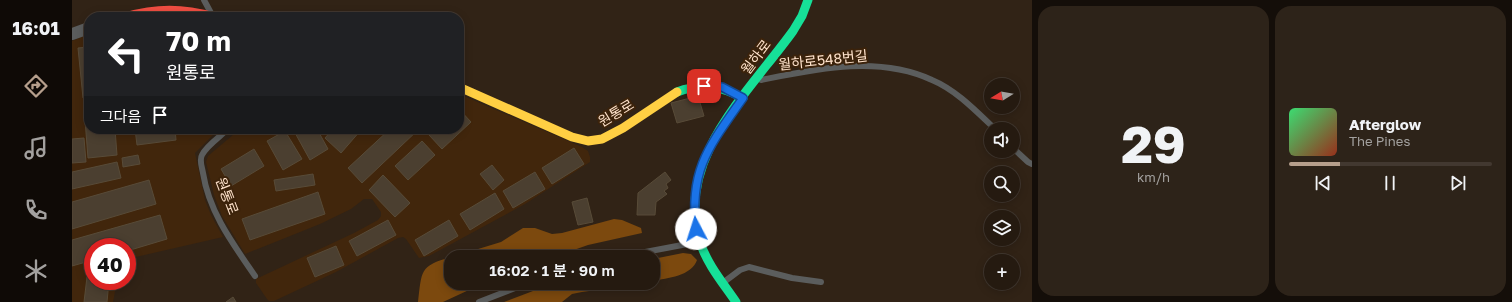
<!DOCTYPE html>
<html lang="ko">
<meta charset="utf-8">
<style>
:root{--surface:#251a10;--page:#2d2319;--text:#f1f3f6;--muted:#a3a19f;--line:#423830;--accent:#b69f8c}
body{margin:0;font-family:"Golos Text","Noto Sans KR",sans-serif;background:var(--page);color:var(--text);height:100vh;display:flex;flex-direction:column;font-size:15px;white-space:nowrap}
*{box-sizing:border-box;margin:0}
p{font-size:13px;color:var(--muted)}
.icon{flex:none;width:22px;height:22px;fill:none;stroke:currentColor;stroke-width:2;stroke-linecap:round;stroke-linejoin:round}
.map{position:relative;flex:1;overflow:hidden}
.details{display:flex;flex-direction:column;gap:6px;padding:6px;background:#140e09;width:480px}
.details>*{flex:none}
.top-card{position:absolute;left:12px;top:12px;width:380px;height:122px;border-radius:16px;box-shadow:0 2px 10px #0003,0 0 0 1px var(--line);background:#202124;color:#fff;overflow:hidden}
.needle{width:26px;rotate:259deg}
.tools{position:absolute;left:912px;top:78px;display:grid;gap:8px}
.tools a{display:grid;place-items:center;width:36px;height:36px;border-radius:50%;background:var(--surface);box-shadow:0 2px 10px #0003,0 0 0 1px var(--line);font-size:20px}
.speed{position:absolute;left:12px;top:238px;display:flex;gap:8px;font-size:20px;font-weight:700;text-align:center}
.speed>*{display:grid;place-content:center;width:52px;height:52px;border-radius:50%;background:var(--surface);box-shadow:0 2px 10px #0003,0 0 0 1px var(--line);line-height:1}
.speed .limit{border:6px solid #d22;background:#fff;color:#111}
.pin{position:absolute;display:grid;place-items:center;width:34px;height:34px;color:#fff;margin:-17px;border-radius:8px;box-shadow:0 2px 6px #0006}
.me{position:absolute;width:44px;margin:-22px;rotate:355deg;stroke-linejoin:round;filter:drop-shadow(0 0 3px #0008)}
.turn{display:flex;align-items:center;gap:14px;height:84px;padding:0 16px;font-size:18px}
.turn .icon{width:52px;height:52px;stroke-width:2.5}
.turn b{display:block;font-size:28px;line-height:34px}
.then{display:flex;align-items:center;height:38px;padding:0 16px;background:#0003;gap:8px;font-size:15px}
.details .tile{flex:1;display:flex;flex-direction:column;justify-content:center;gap:6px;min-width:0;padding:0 14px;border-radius:16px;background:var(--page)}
.details .dial{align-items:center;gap:0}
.dial b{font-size:52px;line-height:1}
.song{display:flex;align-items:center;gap:12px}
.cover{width:48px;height:48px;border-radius:6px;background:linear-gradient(135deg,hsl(140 70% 55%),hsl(10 70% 35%))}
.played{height:4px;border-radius:2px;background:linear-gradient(90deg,var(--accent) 25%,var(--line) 25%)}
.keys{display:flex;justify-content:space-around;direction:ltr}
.details .tiles{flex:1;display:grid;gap:6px;grid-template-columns:repeat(2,1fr)}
.trip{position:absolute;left:372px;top:250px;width:216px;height:40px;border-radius:16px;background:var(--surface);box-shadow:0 2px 10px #0003,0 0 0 1px var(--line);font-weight:600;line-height:40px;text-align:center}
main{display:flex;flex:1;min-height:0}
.tab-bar{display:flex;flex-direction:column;width:72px;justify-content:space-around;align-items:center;background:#0f0a06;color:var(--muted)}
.tab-bar .icon{width:28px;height:28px}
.tab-bar .on{color:var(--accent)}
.tab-bar b{font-size:18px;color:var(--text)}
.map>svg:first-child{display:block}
.built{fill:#41260c}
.forest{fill:#7c490e}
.building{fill:#4b3f30;stroke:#584b38}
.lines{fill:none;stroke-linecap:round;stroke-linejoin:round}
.lane{stroke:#5b5d5d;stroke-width:6}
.street{stroke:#5b5d5d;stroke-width:12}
.fast{stroke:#16e098;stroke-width:9}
.slow{stroke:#ffcf43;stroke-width:9}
.jam{stroke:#f24e42;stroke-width:9}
.route-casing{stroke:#114b97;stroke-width:10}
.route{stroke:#1a73e8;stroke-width:7}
.labels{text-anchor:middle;stroke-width:4;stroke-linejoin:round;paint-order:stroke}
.street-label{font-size:14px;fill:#fee2cb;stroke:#3c230b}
</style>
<main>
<nav class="tab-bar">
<b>16:01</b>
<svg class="icon on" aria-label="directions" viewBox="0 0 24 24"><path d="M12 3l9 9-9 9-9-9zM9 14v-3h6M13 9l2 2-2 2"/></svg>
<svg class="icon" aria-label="music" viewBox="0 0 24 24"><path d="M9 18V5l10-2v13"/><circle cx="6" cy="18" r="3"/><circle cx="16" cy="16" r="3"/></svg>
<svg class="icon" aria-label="phone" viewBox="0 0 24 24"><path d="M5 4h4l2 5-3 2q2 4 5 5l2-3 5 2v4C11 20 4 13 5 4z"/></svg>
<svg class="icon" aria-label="climate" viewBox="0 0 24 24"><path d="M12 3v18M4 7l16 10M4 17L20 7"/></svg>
</nav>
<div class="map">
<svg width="960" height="302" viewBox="0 0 960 302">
<rect width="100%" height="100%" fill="#312316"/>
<!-- built -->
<g class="built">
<polygon points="17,34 17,129 147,129 123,153 133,200 139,215 151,237 55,259 55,247 21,247 21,281 45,281 41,302 0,302 0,41"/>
<polygon points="387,94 510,147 516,151 518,157 518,162 453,204 357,256 347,258 334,239 331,237 326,238 264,272 202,301 197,301 195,299 184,283 184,279 282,233 306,220 309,216 309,212 300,199 292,199 279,209 248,224 173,254 150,216 142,195 134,162 136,156 168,129 387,129"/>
</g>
<!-- forest -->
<g class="forest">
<polygon points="542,219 550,220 569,228 570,233 516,245 482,257 380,257 429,242 451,228 463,228 480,234 490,233"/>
<path d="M 611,253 L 619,254 L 625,260 C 620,276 595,278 581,281 L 581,259 Z"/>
<path d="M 379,257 L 379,283 L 412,283 L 371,302 L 346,302 C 350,271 347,266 379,257 Z"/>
<polygon points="482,283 574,283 510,292 500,294 490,302 432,302"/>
</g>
<!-- building -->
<g class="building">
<polygon points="17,47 17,97 11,98 6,48"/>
<polygon points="626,96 632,116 605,123 599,103"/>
<polygon points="12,107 17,107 17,129 43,129 45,155 16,158"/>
<polygon points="387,109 399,122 370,149 357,135 363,129 387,129"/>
<polygon points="63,129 103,129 104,140 65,145"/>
<polygon points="226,129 245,129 256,149 238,160 222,131"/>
<polygon points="261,129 288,129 289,130 269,153 253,138"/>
<polygon points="318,129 347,129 290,183 276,168"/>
<polygon points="213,131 230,159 211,170 195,141"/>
<polygon points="12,138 14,162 0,163 0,139"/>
<polygon points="350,141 363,155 336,180 323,166"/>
<polygon points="502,148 512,164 480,184 470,168"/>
<polygon points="182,149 192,166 159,186 149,169"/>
<polygon points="66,155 68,164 51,167 50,158"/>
<polygon points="45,162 49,178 0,189 0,172"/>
<polygon points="420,165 432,180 421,190 408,174"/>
<polygon points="463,172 473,189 441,208 431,191"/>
<polygon points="593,172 599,180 594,184 596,188 592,191 595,194 584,202 583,215 565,215 566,193"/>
<polygon points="241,174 243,185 204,191 202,180"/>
<polygon points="311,175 338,203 323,217 297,190"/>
<polygon points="77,180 84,204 0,229 0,202"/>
<polygon points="246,192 253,214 178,240 170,219"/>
<polygon points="423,193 432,209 398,230 388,214"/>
<polygon points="515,198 521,222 506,225 500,202"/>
<polygon points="88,215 95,239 55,251 55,247 21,247 21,260 0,266 0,240"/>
<polygon points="316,220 324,235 285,256 277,241"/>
<polygon points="377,220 386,236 352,256 343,240"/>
<polygon points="264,246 272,265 243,277 235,258"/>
<polygon points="15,277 21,278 21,281 37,281 35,302 12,302"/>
<polygon points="161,297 164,302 154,302"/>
</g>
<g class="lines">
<!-- lane -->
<g class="lane">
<polyline points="132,0 139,13"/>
<path d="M 689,80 C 744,69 806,55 860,80 C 884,90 904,111 923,129"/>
<path d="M 156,129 C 148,137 135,145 130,155 C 127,160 130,167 131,173 C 137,212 161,244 183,276"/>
<polyline points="941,148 956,162 960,164"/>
<polyline points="547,257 626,242"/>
<polyline points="652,282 668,270 677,267 720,278 749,282"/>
<polyline points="407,302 456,283"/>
</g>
<!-- street -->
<polyline class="street" points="0,34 17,28"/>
<!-- fast -->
<g class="fast">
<path d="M 605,92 C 629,83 649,86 671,98"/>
<path d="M 664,302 C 651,283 635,264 628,242 C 602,160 677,92 721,31 L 730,16 L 736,0"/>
</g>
<!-- slow -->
<polyline class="slow" points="387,87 500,137 516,141 530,139 551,128 605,92"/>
<!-- jam -->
<path class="jam" d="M 53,17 C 84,8 111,8 142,17"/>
</g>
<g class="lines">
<!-- route casing -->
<g class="route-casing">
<path id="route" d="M 624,229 C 617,169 638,145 671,98 L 650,87 L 632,86"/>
</g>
<!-- route -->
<use href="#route" class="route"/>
</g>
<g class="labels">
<!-- street labels -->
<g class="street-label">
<text transform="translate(684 57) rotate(-53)" y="5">월하로</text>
<text transform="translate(751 60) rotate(-6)" y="5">월하로548번길</text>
<text transform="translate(544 113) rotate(-31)" y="5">원통로</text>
<text transform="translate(155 196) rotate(69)" y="5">원통로</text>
</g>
</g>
</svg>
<div class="tools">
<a><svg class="needle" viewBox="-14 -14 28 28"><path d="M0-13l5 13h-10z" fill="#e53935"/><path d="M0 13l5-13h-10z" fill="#a3a19f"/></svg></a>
<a><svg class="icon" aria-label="sound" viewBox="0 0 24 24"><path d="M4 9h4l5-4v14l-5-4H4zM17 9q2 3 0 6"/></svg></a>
<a><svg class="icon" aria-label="search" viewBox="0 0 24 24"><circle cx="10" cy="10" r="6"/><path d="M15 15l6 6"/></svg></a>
<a><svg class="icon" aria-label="layers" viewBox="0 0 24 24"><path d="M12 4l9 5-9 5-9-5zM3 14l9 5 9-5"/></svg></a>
<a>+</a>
</div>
<div class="speed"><div class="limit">40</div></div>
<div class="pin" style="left:632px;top:86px;background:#d93025"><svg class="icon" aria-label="arrive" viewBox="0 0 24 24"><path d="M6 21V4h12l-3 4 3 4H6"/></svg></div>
<svg class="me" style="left:624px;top:229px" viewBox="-20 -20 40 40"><circle r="19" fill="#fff"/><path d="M0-13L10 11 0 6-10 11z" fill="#1a73e8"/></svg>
<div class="trip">16:02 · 1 분 · 90 m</div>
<div class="top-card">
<div class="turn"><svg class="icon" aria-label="left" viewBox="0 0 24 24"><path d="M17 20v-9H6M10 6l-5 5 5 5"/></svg><div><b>70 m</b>원통로</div></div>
<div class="then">그다음<svg class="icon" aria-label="arrive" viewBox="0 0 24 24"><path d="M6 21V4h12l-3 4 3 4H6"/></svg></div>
</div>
</div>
<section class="details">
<div class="tiles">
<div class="tile dial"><b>29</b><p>km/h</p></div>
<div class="tile">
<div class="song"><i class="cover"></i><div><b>Afterglow</b><p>The Pines</p></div></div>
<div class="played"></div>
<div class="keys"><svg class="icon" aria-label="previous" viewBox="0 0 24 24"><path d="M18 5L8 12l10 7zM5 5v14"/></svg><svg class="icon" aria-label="pause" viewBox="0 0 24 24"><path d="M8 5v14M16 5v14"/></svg><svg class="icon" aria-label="next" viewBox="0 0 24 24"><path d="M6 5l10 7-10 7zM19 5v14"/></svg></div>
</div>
</div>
</section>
</main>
